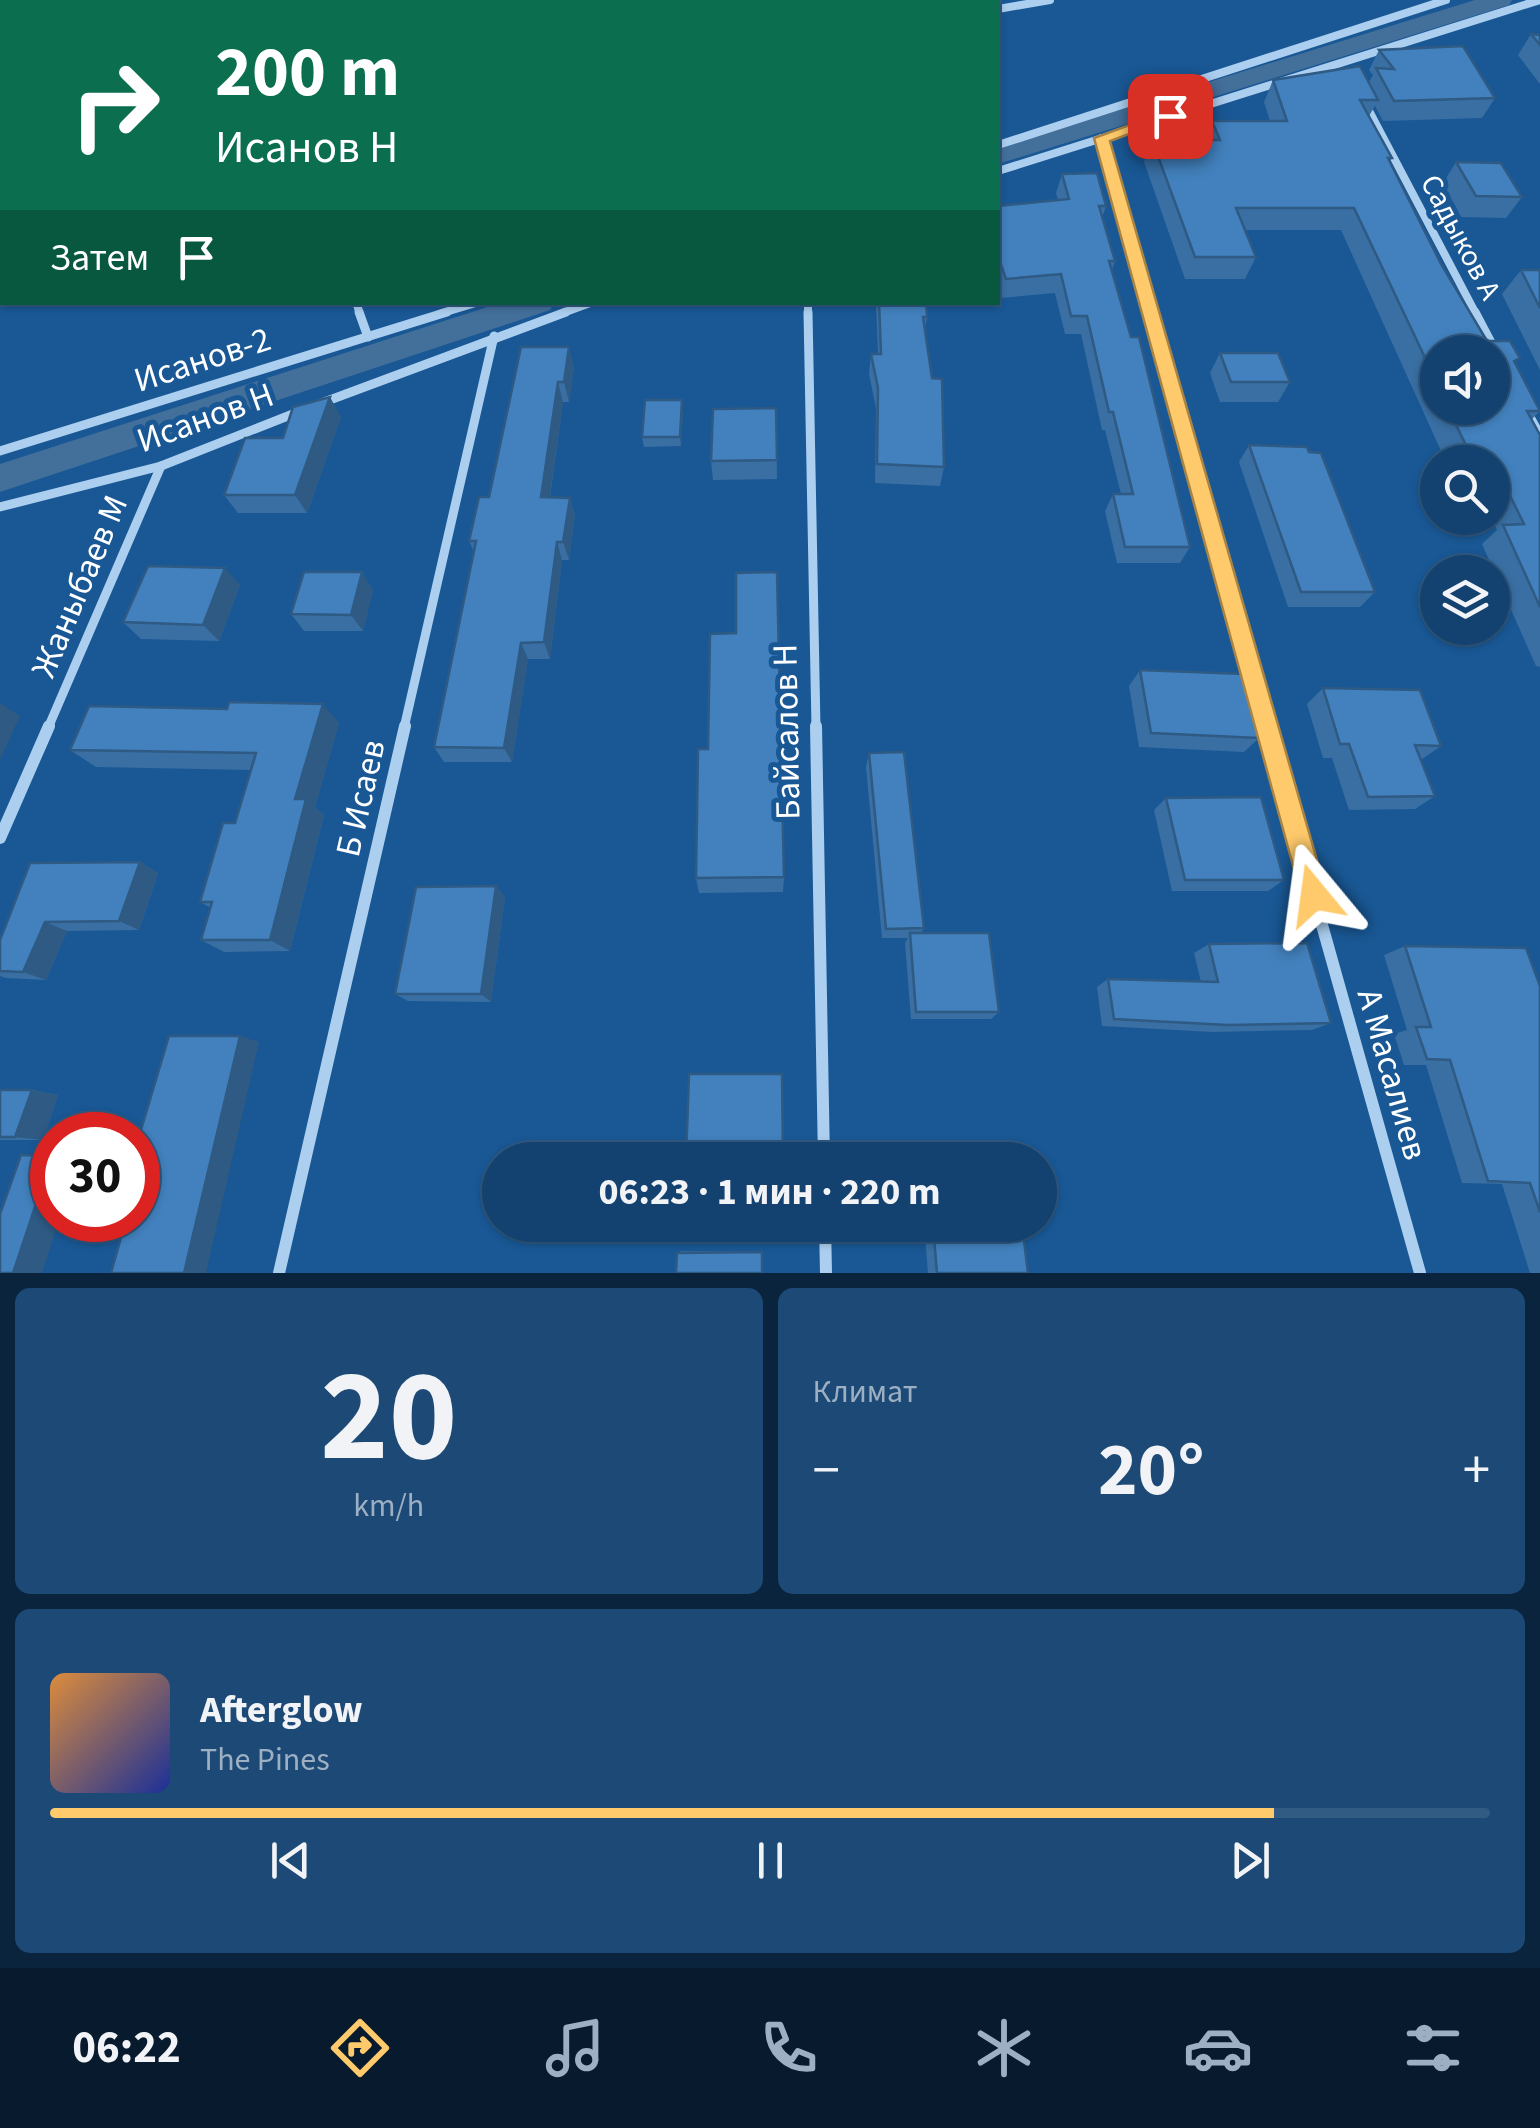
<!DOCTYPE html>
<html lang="ru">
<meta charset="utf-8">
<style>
:root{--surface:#134270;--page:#1c4975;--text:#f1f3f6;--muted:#9db0c3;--line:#325b83;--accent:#ffca6b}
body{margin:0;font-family:"Source Sans 3",sans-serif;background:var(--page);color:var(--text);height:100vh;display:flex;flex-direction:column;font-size:38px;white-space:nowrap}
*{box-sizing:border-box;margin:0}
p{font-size:32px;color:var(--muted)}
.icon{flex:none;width:55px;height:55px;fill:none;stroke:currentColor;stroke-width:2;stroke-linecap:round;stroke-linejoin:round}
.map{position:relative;height:1273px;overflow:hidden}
.panel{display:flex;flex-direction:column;gap:15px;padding:15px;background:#0a243e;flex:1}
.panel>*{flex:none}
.banner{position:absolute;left:0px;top:0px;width:1000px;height:305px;box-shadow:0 2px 8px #0004,0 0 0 2px var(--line);background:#0b6e4f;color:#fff;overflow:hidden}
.tools{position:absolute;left:1420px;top:335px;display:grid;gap:20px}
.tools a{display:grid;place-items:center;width:90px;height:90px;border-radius:50%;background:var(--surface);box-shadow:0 2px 8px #0004,0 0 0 2px var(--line);font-size:50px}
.speed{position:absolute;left:30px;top:1112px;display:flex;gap:20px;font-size:50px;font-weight:700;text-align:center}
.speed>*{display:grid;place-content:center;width:130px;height:130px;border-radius:50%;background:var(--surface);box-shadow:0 2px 8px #0004,0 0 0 2px var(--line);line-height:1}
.speed .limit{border:15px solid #d22;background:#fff;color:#111}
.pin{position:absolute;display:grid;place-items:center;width:85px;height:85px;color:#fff;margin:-42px;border-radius:20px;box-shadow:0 5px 15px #0006}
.me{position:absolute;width:110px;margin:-55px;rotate:344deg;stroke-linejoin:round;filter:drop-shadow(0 0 8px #0008)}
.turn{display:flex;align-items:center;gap:35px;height:210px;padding:0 50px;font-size:45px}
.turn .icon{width:130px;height:130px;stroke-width:2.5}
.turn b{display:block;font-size:70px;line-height:85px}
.then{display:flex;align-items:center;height:95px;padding:0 50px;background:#0003;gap:20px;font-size:38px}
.big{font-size:75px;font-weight:700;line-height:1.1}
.panel .widget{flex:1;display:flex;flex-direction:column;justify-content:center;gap:15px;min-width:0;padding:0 35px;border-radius:15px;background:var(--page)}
.panel .dial{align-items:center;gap:0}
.dial b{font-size:130px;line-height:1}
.song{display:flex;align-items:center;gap:30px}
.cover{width:120px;height:120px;border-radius:15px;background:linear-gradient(135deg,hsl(30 70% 55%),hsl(230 70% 35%))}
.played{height:10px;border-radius:5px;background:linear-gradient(90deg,var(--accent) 85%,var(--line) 85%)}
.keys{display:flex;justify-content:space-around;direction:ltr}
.heat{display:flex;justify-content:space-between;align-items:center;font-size:55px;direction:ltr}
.panel .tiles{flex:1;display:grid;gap:15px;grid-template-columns:1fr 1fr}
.widget:last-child{grid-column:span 2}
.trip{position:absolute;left:482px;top:1142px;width:575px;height:100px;border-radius:50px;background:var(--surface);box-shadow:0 2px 8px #0004,0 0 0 2px var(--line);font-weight:700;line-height:100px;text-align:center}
.menu{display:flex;height:160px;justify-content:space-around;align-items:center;background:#081a2d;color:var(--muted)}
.menu .icon{width:70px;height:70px}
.menu .current{color:var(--accent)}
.menu b{font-size:45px;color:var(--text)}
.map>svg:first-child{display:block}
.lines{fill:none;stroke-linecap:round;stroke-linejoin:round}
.canal{fill:#436f9b;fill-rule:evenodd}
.minor-far2{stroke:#accff0;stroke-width:8}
.minor-far1{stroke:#accff0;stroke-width:9}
.minor{stroke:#accff0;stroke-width:12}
.wall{fill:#396fa3;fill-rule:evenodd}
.shaded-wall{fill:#2e5a84}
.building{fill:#4281bd;stroke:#2e5a84;stroke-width:2.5}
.route{fill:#ffca6b;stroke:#a68346;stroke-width:2.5}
.labels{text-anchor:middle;stroke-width:10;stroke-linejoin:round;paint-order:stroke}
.far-street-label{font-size:30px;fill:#fff;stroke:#195895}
.street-label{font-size:35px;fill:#fff;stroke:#195895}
</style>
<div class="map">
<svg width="1540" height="1273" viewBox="0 0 1540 1273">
<rect width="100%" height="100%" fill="#195895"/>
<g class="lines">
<!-- canal -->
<g class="canal">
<polygon points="1475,0 1512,0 1509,5 998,164 998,147"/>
<polygon points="503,302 555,302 550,310 0,492 0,464"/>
</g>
<!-- minor-far2 -->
<g class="minor-far2">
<polyline points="998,9 1050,0"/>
<polyline points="1366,105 1476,314"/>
<polyline points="1101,138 1151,314"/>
<polyline points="998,145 1446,0"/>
<polyline points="998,171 1540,0"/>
<polyline points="356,302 360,314"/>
<polyline points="808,302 808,314"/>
<polyline points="439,314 479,302"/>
<polyline points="560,314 593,302"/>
</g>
<!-- minor-far1 -->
<g class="minor-far1">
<polyline points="359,312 368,337"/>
<polyline points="808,312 816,728"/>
<polyline points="1150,312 1267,728"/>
<polyline points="1475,312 1495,350"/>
<polyline points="319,404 566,312"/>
<polyline points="1526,410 1540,435"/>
<polyline points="0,451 447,312"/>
<polyline points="0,507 161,466 303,410"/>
<polyline points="48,728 161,466"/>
<polyline points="404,728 494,336"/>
</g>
<!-- minor -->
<g class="minor">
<polyline points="816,726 824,1160"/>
<polyline points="1266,726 1420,1273"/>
<polyline points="0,838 49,726"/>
<polyline points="825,1225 826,1273"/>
<polyline points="279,1273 405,726"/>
</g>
</g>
<!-- wall -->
<g class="wall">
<polygon points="1531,34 1540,35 1540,84 1518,55"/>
<path d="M 1379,50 L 1495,98 L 1482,118 L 1383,121 L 1375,106 L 1369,116 L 1392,158 L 1390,162 L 1441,264 L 1487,341 L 1515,363 L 1540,411 L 1531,420 L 1540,435 L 1540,667 L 1536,666 L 1482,544 L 1497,530 L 1491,518 L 1492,518 L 1492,462 L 1446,462 L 1341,230 L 1245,230 L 1256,257 L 1245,279 L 1185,279 L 1144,162 L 1152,140 L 1204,140 L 1212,121 L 1270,121 L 1264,102 L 1273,80 L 1369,82 L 1373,75 L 1369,70 ZM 1438,352 L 1492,408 L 1438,408 Z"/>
<polygon points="1456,162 1522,197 1506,218 1461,217 1443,183"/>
<polygon points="1062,174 1106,206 1102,218 1115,261 1112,270 1190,547 1180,563 1117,563 1105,511 1113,494 1121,494 1105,430 1102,430 1081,334 1065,334 1055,293 1001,298 998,287 998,206 1058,200 1056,193"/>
<polygon points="1521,270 1540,270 1540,370 1502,294"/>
<polygon points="876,302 926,302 927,317 925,328 944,467 940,486 875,483 876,408 869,374 871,354 878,354"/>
<polygon points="521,347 574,367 569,402 563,402 550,497 570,498 575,516 569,560 562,560 550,659 528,659 512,762 444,762 434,747 474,552 469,541 489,497"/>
<polygon points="1220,353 1290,382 1278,402 1220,402 1210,373"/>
<polygon points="776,408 777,479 713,480 711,461"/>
<polygon points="683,410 681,446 644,447 642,437"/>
<polygon points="341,417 307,513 238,513 224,495 283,438"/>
<polygon points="1249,445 1375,592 1360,607 1288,607 1239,462"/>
<polygon points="240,585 219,641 141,639 123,622"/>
<polygon points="373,590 363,631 304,631 291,614"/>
<polygon points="1140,670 1259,738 1244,752 1139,747 1129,686"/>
<polygon points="1323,688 1441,746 1421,760 1435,796 1415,809 1349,810 1332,758 1323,758 1307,704"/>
<polygon points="339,723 315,807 324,815 290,951 224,952 201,940 211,908 200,902 235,823 251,770 96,767 70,750"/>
<polygon points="869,753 924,928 921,933 999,1012 991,1019 911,1019 905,943 908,938 882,938 866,767"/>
<polygon points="1166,798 1284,880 1268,891 1172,891 1154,810"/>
<polygon points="140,862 158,873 139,930 67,931 46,980 6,978 0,976 0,940"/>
<polygon points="784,877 783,892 699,893 696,878"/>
<polygon points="496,886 505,897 491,1002 408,1001 395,994"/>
<polygon points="1209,944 1331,1023 1312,1030 1212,1032 1102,1026 1097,987 1108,979 1201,982 1194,953"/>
<polygon points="1405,946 1540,986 1540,1273 1530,1273 1502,1184 1462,1183 1426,1065 1404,1065 1394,1034 1407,1030 1384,955"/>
<polygon points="0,1090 32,1090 58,1095 43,1140 0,1140"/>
<polygon points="924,1225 1022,1225 1028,1273 928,1273"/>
<polygon points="681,1251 762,1251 762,1273 677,1253"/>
</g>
<!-- shaded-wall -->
<g class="shaded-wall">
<polygon points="135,0 167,0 169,2 130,2"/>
<polygon points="569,347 574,367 569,402 564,382"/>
<polygon points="558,382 563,402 547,516 541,497"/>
<polygon points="330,397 341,417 307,513 295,495"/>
<polygon points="682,400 683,410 681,446 680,437"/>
<polygon points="570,498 575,516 569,560 563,542"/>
<polygon points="557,542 562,560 550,659 544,642"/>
<polygon points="225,568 240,585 219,641 203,625"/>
<polygon points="362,572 373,590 363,631 351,615"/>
<polygon points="521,643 528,659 512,762 504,748"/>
<polygon points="0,703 20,716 0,760"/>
<polygon points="323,704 339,723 315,807 324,815 290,951 270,940 295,799"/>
<polygon points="140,862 158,873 139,930 119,921"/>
<polygon points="496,886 505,897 491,1002 481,994"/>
<polygon points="45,922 67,931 46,980 23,972"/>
<polygon points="240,1036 259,1042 206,1273 184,1273"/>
<polygon points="32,1090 58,1095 43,1140 15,1137"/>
<polygon points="52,1156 52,1220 59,1220 42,1273 13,1273"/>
</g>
<!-- building -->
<g class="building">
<polygon points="0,0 135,0 130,2 2,2 2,52 0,50"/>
<polygon points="1531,34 1540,35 1540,45"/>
<polygon points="1463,46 1495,98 1394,101 1376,68 1394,69 1379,50"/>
<polygon points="1360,66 1378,100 1360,100 1392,158 1388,158 1441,264 1487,341 1510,341 1520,358 1514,361 1540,411 1527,411 1540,435 1540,607 1503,525 1524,524 1496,467 1492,467 1492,462 1474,462 1448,408 1492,408 1492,352 1438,352 1438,385 1354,208 1236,208 1256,257 1195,257 1152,140 1220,140 1212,121 1287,121 1273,80"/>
<polygon points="1456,162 1501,163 1522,197 1476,196"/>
<polygon points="1097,173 1106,206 1099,206 1115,261 1109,261 1131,337 1139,337 1190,547 1125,547 1113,494 1133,494 1113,412 1109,412 1087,316 1071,316 1061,274 1006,279 998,256 998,206 1069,199 1062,174"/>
<polygon points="1521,270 1540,270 1540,308"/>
<polygon points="879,302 926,302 927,317 923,317 932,378 942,379 944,467 877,464 878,388 871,354 881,354"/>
<polygon points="521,347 569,347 564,382 558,382 541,497 570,498 563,542 557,542 544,642 521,643 504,748 434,747 476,541 469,541 479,497 489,497"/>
<polygon points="1220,353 1278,353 1290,382 1231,382"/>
<polygon points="330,397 295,495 224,495 245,438 283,438 293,407"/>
<polygon points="645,400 682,400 680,437 642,437"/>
<polygon points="776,408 777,460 711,461 713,409"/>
<polygon points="1249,445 1307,447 1309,452 1321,453 1375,592 1301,592"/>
<polygon points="148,566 225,568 203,625 123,622"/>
<polygon points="304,572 362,572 351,615 291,614"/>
<polygon points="777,572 784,877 696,878 698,749 708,749 710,634 736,633 736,573"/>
<polygon points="1140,670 1244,674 1259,738 1151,733"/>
<polygon points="1323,688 1420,690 1441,746 1415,745 1435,796 1368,797 1349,744 1340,744"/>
<polygon points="229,702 323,704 295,799 306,799 270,940 201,940 212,902 200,902 223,823 235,823 256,753 70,750 89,706 227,709"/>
<polygon points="904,752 924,928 886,929 869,753"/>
<polygon points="1261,797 1284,880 1185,880 1166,798"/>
<polygon points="140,862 119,921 45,922 23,972 0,971 0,940 30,863"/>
<polygon points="496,886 481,994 395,994 416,887"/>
<polygon points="910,933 989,933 999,1012 916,1012"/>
<polygon points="1307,943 1331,1023 1228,1025 1114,1019 1108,979 1218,982 1209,944"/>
<polygon points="1405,946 1526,948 1540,986 1540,1212 1530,1183 1488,1181 1450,1060 1427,1059 1416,1027 1431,1027"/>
<polygon points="169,1036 240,1036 184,1273 111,1273 126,1220 138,1220 138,1180 149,1140 138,1140"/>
<polygon points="689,1074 782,1074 783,1160 686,1160"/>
<polygon points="0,1090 32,1090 15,1137 0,1137"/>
<polygon points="21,1155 52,1156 13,1273 0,1273 0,1214"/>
<polygon points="933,1225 1022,1225 1028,1273 937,1273"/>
<polygon points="762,1252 762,1273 676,1273 677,1253"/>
</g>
<!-- route -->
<polygon class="route" points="1165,112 1178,116 1110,141 1327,895 1323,904 1314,908 1304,904 1301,895 1094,138"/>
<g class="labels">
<!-- far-street labels -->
<g class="far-street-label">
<text transform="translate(1461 237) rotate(62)" y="10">Садыков А</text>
</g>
<!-- street labels -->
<g class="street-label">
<text transform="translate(202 359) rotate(-18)" y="12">Исанов-2</text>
<text transform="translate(205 417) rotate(-20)" y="12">Исанов Н</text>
<text transform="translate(79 586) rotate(-67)" y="12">Жаныбаев М</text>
<text transform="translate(786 732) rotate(-91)" y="12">Байсалов Н</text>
<text transform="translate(360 798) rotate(-77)" y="12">Б Исаев</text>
<text transform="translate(1393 1074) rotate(74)" y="12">А Масалиев</text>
</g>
</g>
</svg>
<div class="tools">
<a><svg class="icon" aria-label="sound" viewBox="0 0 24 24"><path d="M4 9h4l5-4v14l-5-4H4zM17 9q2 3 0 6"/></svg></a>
<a><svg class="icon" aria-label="search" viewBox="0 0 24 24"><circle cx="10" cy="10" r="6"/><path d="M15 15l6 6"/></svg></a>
<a><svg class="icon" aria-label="layers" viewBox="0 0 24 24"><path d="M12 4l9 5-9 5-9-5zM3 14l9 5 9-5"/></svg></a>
</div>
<div class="speed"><div class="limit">30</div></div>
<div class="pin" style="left:1170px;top:116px;background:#d93025"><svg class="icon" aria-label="arrive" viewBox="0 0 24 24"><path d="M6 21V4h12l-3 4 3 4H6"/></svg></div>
<svg class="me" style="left:1314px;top:895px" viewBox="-20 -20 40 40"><path d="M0-17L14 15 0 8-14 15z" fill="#ffca6b" stroke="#fff" stroke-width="4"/></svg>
<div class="trip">06:23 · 1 мин · 220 m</div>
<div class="banner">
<div class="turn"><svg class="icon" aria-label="right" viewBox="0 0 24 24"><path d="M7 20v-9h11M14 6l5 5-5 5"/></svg><div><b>200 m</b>Исанов Н</div></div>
<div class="then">Затем<svg class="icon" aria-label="arrive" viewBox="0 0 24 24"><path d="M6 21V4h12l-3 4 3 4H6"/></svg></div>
</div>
</div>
<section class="panel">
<div class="tiles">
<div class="widget dial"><b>20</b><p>km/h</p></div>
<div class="widget"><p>Климат</p>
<div class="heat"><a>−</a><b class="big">20°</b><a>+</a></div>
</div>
<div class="widget">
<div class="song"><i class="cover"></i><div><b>Afterglow</b><p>The Pines</p></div></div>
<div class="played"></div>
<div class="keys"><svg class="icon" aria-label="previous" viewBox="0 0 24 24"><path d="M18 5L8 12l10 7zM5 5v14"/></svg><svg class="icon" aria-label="pause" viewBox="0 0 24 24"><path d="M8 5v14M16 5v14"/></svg><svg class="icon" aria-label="next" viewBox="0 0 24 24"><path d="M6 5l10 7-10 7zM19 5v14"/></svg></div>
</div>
</div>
</section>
<nav class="menu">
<b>06:22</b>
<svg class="icon current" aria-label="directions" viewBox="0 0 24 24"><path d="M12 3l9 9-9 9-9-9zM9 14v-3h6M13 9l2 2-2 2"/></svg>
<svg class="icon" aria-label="music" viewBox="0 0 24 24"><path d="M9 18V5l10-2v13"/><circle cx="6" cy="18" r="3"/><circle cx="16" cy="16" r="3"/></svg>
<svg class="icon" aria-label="phone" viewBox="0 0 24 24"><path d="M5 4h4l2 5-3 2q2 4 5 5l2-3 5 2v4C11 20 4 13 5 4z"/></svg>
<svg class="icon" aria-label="climate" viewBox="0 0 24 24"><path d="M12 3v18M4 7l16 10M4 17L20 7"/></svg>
<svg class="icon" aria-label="car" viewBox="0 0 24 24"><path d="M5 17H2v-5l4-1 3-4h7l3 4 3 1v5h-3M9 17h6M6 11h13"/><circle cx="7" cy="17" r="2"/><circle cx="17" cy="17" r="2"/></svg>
<svg class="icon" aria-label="filters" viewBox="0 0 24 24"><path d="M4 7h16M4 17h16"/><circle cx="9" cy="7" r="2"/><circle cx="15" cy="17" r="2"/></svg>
</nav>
